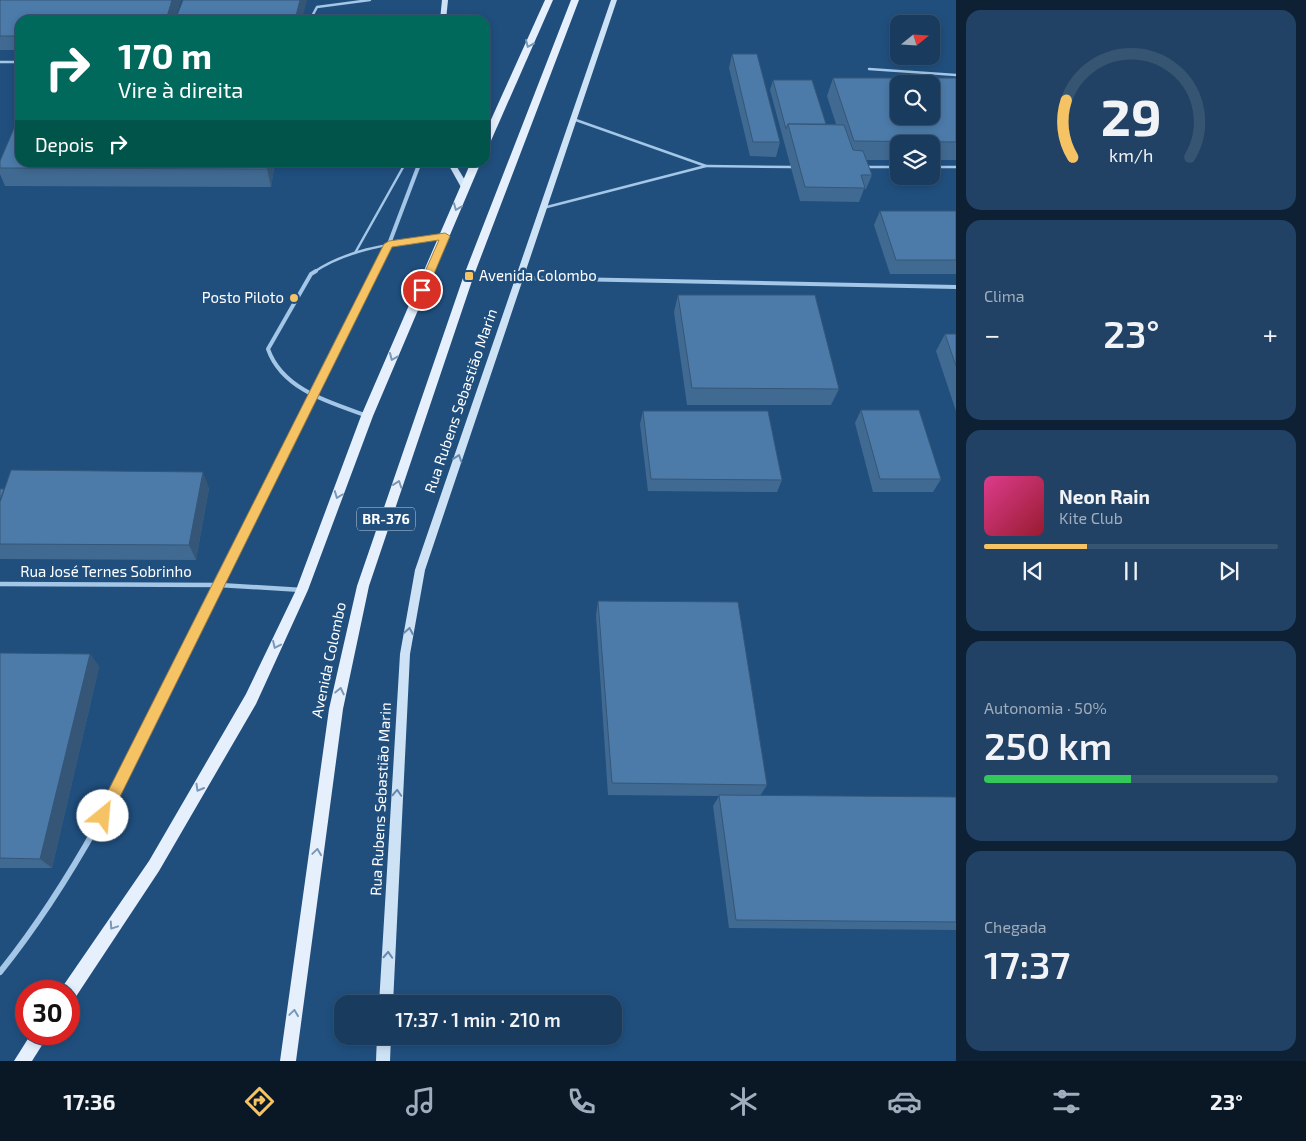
<!DOCTYPE html>
<html lang="pt">
<meta charset="utf-8">
<style>
:root{--surface:#183b5e;--page:#214264;--text:#f1f3f6;--muted:#9fadbc;--line:#365573;--accent:#f5c264}
body{margin:0;font-family:"Exo 2",sans-serif;background:var(--page);color:var(--text);height:100vh;display:flex;flex-direction:column;font-size:19px;white-space:nowrap}
*{box-sizing:border-box;margin:0}
p{font-size:16px;color:var(--muted)}
.icon{flex:none;width:28px;height:28px;fill:none;stroke:currentColor;stroke-width:2;stroke-linecap:round;stroke-linejoin:round}
.map{position:relative;flex:1;overflow:hidden}
.side{display:flex;flex-direction:column;gap:10px;padding:10px;background:#0d2034;width:350px}
.side>*{flex:none}
.hud{position:absolute;left:15px;top:15px;width:475px;height:152px;border-radius:15px;box-shadow:0 2px 8px #0003,0 0 0 1px var(--line);background:#00695c;color:#fff;overflow:hidden}
.needle{width:32px;rotate:72deg}
.controls{position:absolute;left:890px;top:15px;display:grid;gap:10px}
.controls a{display:grid;place-items:center;width:50px;height:50px;border-radius:10px;background:var(--surface);box-shadow:0 2px 8px #0003,0 0 0 1px var(--line);font-size:25px}
.speed{position:absolute;left:15px;top:980px;display:flex;gap:10px;font-size:25px;font-weight:700;text-align:center}
.speed>*{display:grid;place-content:center;width:65px;height:65px;border-radius:50%;background:var(--surface);box-shadow:0 2px 8px #0003,0 0 0 1px var(--line);line-height:1}
.speed .limit{border:8px solid #d22;background:#fff;color:#111}
.pin{position:absolute;display:grid;place-items:center;width:42px;height:42px;color:#fff;margin:-21px;border:2px solid #fff;border-radius:50%;box-shadow:0 1px 5px #0007}
.me{position:absolute;width:55px;margin:-28px;rotate:28deg;stroke-linejoin:round;filter:drop-shadow(0 0 4px #0008)}
.turn{display:flex;align-items:center;gap:18px;height:105px;padding:0 20px;font-size:22px}
.turn .icon{width:65px;height:65px;stroke-width:2.5}
.turn b{display:block;font-size:35px;line-height:42px}
.then{display:flex;align-items:center;height:48px;padding:0 20px;background:#0003;gap:10px;font-size:19px}
.big{font-size:38px;font-weight:600;line-height:1.1}
.side .tile{flex:1;display:flex;flex-direction:column;justify-content:center;gap:8px;min-width:0;padding:0 18px;border-radius:15px;background:var(--page)}
.side .dial{align-items:center;gap:0}
.dial svg{height:130px;overflow:visible;fill:none;stroke:var(--line);stroke-width:7;stroke-linecap:round;text-anchor:middle}
.dial text{fill:var(--text);stroke:none}
.song{display:flex;align-items:center;gap:15px}
.cover{width:60px;height:60px;border-radius:8px;background:linear-gradient(135deg,hsl(330 70% 55%),hsl(350 70% 35%))}
.played{height:5px;border-radius:2px;background:linear-gradient(90deg,var(--accent) 35%,var(--line) 35%)}
.keys{display:flex;justify-content:space-around;direction:ltr}
.heat{display:flex;justify-content:space-between;align-items:center;font-size:28px;direction:ltr}
.charge{height:8px;border-radius:4px;background:linear-gradient(90deg,#34c759 50%,var(--line) 0)}
.trip{position:absolute;left:334px;top:995px;width:288px;height:50px;border-radius:15px;background:var(--surface);box-shadow:0 2px 8px #0003,0 0 0 1px var(--line);font-weight:600;line-height:50px;text-align:center}
.menu{display:flex;height:80px;justify-content:space-around;align-items:center;background:#0a1826;color:var(--muted)}
.menu .icon{width:35px;height:35px}
.menu .selected{color:var(--accent)}
.menu b{font-size:22px;color:var(--text)}
main{display:flex;flex:1;min-height:0}
.map>svg:first-child{display:block}
.lines{fill:none;stroke-linecap:round;stroke-linejoin:round}
.lane-far1{stroke:#a4c6e7;stroke-width:2.5}
.lane{stroke:#a4c6e7;stroke-width:4}
.street-far2{stroke:#a4c6e7;stroke-width:4}
.street-far1{stroke:#a4c6e7;stroke-width:4.5}
.street{stroke:#a4c6e7;stroke-width:6}
.secondary{fill:#cee2f6;fill-rule:evenodd}
.primary{fill:#e6f0fd;fill-rule:evenodd}
.wall{fill:#416a92}
.shaded-wall{fill:#355677}
.building{fill:#4c7baa;stroke:#355677;fill-rule:evenodd}
.oneway{stroke:#7997b7}
.oneway2{stroke:#668aae}
.route{fill:#f5c264;stroke:#9f7e41}
.poi-dot{fill:#f5c264;stroke:#204f7e;stroke-width:2}
.labels{text-anchor:middle;stroke-width:5;stroke-linejoin:round;paint-order:stroke}
.shield{fill:#204f7e;stroke:#bccad8;stroke-width:1}
.shield-label{font-size:14px;font-weight:bold;fill:#fff}
.poi-label{font-size:15px;fill:#fff;stroke:#204f7e;text-anchor:start}
.street-label{font-size:15px;fill:#fff;stroke:#204f7e}
</style>
<main>
<div class="map">
<svg width="956" height="1061" viewBox="0 0 956 1061">
<rect width="100%" height="100%" fill="#204f7e"/>
<g class="lines">
<!-- lane-far1 -->
<g class="lane-far1">
<polyline points="310,20 317,7 370,0"/>
<polyline points="0,62 20,62"/>
<polyline points="869,69 956,75"/>
<polyline points="706,166 791,167"/>
<polyline points="864,167 899,167"/>
<polyline points="931,167 956,167"/>
<polyline points="543,208 706,166 573,119"/>
<polyline points="355,253 406,162"/>
<path d="M 314,272 C 351,247 399,243 442,236"/>
</g>
<!-- lane -->
<g class="lane">
<path d="M 316,271 L 311,274 L 268,349 C 282,389 328,402 365,415"/>
<polyline points="520,278 956,287"/>
</g>
<!-- street-far2 -->
<polyline class="street-far2" points="375,272 389,244 420,162"/>
<!-- street-far1 -->
<g class="street-far1">
<polyline points="0,584 219,585 302,590"/>
<polyline points="202,619 376,271"/>
</g>
<!-- street -->
<path class="street" d="M 0,972 C 86,865 142,740 203,617"/>
<!-- secondary -->
<g class="secondary">
<polygon points="442,0 448,0 446,20 440,20"/>
<polygon points="611,0 617,0 425,570 410,654 393,1004 379,1004 400,654 415,570"/>
<polygon points="447,162 454,162 469,187 468,189 462,189"/>
<polygon points="377,1036 391,1036 390,1061 376,1061"/>
</g>
<!-- primary -->
<g class="primary">
<polygon points="545,0 553,0 490,143 485,146 485,133"/>
<polygon points="571,0 579,0 474,275 369,586 343,709 296,1061 280,1061 329,709 357,586 464,275"/>
<polygon points="471,162 481,162 373,416 308,590 256,704 159,871 75,998 69,1000 69,991 61,991 63,986 149,861 246,694 296,590 361,416"/>
<polygon points="31,1034 49,1034 32,1061 14,1061"/>
</g>
</g>
<!-- wall -->
<g class="wall">
<polygon points="0,0 181,0 174,20 20,20 20,50 0,50"/>
<polygon points="732,54 780,142 776,157 750,156 729,68"/>
<polygon points="833,78 956,78 956,160 931,160 931,144 899,144 899,160 866,160 872,175 866,189 864,189 859,202 800,201 770,90 773,80 826,124 836,124 827,96"/>
<polygon points="0,161 275,162 271,187 5,186 0,174"/>
<polygon points="880,211 956,211 956,274 890,274 874,225"/>
<polygon points="678,295 839,389 831,405 687,405 674,312"/>
<polygon points="945,334 956,334 956,411 936,351"/>
<polygon points="861,410 941,479 933,492 873,492 855,423"/>
<polygon points="643,411 782,480 777,492 648,491 640,424"/>
<polygon points="209,488 196,560 0,559 0,489"/>
<polygon points="598,601 767,785 760,796 956,797 956,930 729,928 713,806 719,796 608,795 596,615"/>
<polygon points="0,653 90,654 99,667 52,868 0,868"/>
</g>
<!-- shaded-wall -->
<g class="shaded-wall">
<polygon points="172,0 181,0 174,20 166,20"/>
<polygon points="300,0 307,0 302,20 295,20"/>
<polygon points="268,162 275,162 271,187 267,169"/>
<polygon points="203,472 209,488 196,560 189,545"/>
<polygon points="90,654 99,667 52,868 40,859"/>
</g>
<!-- building -->
<g class="building">
<polygon points="0,0 172,0 166,20 20,20 20,36 0,36"/>
<polygon points="183,0 300,0 295,20 175,20"/>
<polygon points="732,54 757,54 780,142 753,142"/>
<path d="M 833,78 L 956,78 L 956,142 L 854,141 ZM 899,84 L 931,84 L 931,116 L 899,116 Z"/>
<polygon points="773,80 812,80 826,124 788,124 786,129"/>
<polygon points="20,114 20,162 268,162 267,169 0,168 0,161"/>
<polygon points="788,124 844,125 853,150 863,151 872,175 861,175 865,188 805,187"/>
<polygon points="880,211 956,211 956,260 896,260"/>
<polygon points="678,295 815,295 839,389 692,388"/>
<polygon points="945,334 956,334 956,366"/>
<polygon points="861,410 919,410 941,479 880,479"/>
<polygon points="643,411 768,411 782,480 651,479"/>
<polygon points="11,470 203,472 189,545 0,544 0,502"/>
<polygon points="0,489 4,489 0,500"/>
<polygon points="598,601 738,602 767,785 612,783"/>
<polygon points="0,653 90,654 40,859 0,858"/>
<polygon points="719,795 956,797 956,922 736,920"/>
</g>
<!-- one-way arrows -->
<defs><path id="oneway-chevron" d="M-2-3.5L2.5 0L-2 3.5" fill="none" stroke-width="1.6" stroke-linecap="round" stroke-linejoin="round" transform="scale(1.25)"/></defs>
<g class="oneway">
<use href="#oneway-chevron" transform="translate(529 44) rotate(114)"/>
<use href="#oneway-chevron" transform="translate(457 207) rotate(112)"/>
<use href="#oneway-chevron" transform="translate(393 357) rotate(113)"/>
<use href="#oneway-chevron" transform="translate(398 484) rotate(-71)"/>
<use href="#oneway-chevron" transform="translate(338 495) rotate(111)"/>
<use href="#oneway-chevron" transform="translate(276 645) rotate(115)"/>
<use href="#oneway-chevron" transform="translate(340 691) rotate(-78)"/>
<use href="#oneway-chevron" transform="translate(199 788) rotate(120)"/>
<use href="#oneway-chevron" transform="translate(317 852) rotate(-82)"/>
<use href="#oneway-chevron" transform="translate(113 926) rotate(124)"/>
<use href="#oneway-chevron" transform="translate(294 1013) rotate(-82)"/>
</g>
<g class="oneway2">
<use href="#oneway-chevron" transform="translate(458 458) rotate(-71)"/>
<use href="#oneway-chevron" transform="translate(409 631) rotate(-80)"/>
<use href="#oneway-chevron" transform="translate(397 793) rotate(-87)"/>
<use href="#oneway-chevron" transform="translate(388 955) rotate(-87)"/>
</g>
<!-- route -->
<polygon class="route" points="445,233 450,236 427,290 422,293 417,290 439,240 392,247 108,821 103,823 98,821 96,816 98,811 384,244 389,241"/>
<!-- markers -->
<g class="poi-dot">
<rect x="464" y="271" width="10" height="10" rx="2.5"/>
<circle cx="294" cy="298" r="5"/>
</g>
<g class="labels">
<!-- shield labels -->
<rect class="shield" x="357" y="507.5" width="58" height="23" rx="4"/>
<g class="shield-label">
<text x="386" y="524">BR-376</text>
</g>
<!-- poi labels -->
<g class="poi-label">
<text x="479" y="281">Avenida Colombo</text>
<text x="284" y="303" text-anchor="end">Posto Piloto</text>
</g>
<!-- street labels -->
<g class="street-label">
<text transform="translate(461 401) rotate(-71)" y="5">Rua Rubens Sebastião Marin</text>
<text x="106" y="577">Rua José Ternes Sobrinho</text>
<text transform="translate(329 660) rotate(-78)" y="5">Avenida Colombo</text>
<text transform="translate(381 799) rotate(-87)" y="5">Rua Rubens Sebastião Marin</text>
</g>
</g>
</svg>
<div class="controls">
<a><svg class="needle" viewBox="-14 -14 28 28"><path d="M0-13l5 13h-10z" fill="#e53935"/><path d="M0 13l5-13h-10z" fill="#9fadbc"/></svg></a>
<a><svg class="icon" aria-label="search" viewBox="0 0 24 24"><circle cx="10" cy="10" r="6"/><path d="M15 15l6 6"/></svg></a>
<a><svg class="icon" aria-label="layers" viewBox="0 0 24 24"><path d="M12 4l9 5-9 5-9-5zM3 14l9 5 9-5"/></svg></a>
</div>
<div class="speed"><div class="limit">30</div></div>
<div class="pin" style="left:422px;top:290px;background:#d93025"><svg class="icon" aria-label="arrive" viewBox="0 0 24 24"><path d="M6 21V4h12l-3 4 3 4H6"/></svg></div>
<svg class="me" style="left:103px;top:816px" viewBox="-20 -20 40 40"><circle r="19" fill="#fff"/><path d="M0-13L10 11 0 6-10 11z" fill="#f5c264"/></svg>
<div class="trip">17:37 · 1 min · 210 m</div>
<div class="hud">
<div class="turn"><svg class="icon" aria-label="right" viewBox="0 0 24 24"><path d="M7 20v-9h11M14 6l5 5-5 5"/></svg><div><b>170 m</b>Vire à direita</div></div>
<div class="then">Depois<svg class="icon" aria-label="right" viewBox="0 0 24 24"><path d="M7 20v-9h11M14 6l5 5-5 5"/></svg></div>
</div>
</div>
<section class="side">
<div class="tile dial"><svg viewBox="0 0 100 80">
<path d="M14 69A42 42 0 1 1 86 69"/>
<path d="M14 69A42 42 0 0 1 10 34" stroke="#f5c264"/>
<text x="50" y="56" font-size="32" font-weight="700">29</text>
<text x="50" y="72" font-size="11">km/h</text>
</svg></div>
<div class="tile"><p>Clima</p>
<div class="heat"><a>−</a><b class="big">23°</b><a>+</a></div>
</div>
<div class="tile">
<div class="song"><i class="cover"></i><div><b>Neon Rain</b><p>Kite Club</p></div></div>
<div class="played"></div>
<div class="keys"><svg class="icon" aria-label="previous" viewBox="0 0 24 24"><path d="M18 5L8 12l10 7zM5 5v14"/></svg><svg class="icon" aria-label="pause" viewBox="0 0 24 24"><path d="M8 5v14M16 5v14"/></svg><svg class="icon" aria-label="next" viewBox="0 0 24 24"><path d="M6 5l10 7-10 7zM19 5v14"/></svg></div>
</div>
<div class="tile"><p>Autonomia · 50%</p><b class="big">250 km</b><div class="charge"></div></div>
<div class="tile"><p>Chegada</p><b class="big">17:37</b></div>
</section>
</main>
<nav class="menu">
<b>17:36</b>
<svg class="icon selected" aria-label="directions" viewBox="0 0 24 24"><path d="M12 3l9 9-9 9-9-9zM9 14v-3h6M13 9l2 2-2 2"/></svg>
<svg class="icon" aria-label="music" viewBox="0 0 24 24"><path d="M9 18V5l10-2v13"/><circle cx="6" cy="18" r="3"/><circle cx="16" cy="16" r="3"/></svg>
<svg class="icon" aria-label="phone" viewBox="0 0 24 24"><path d="M5 4h4l2 5-3 2q2 4 5 5l2-3 5 2v4C11 20 4 13 5 4z"/></svg>
<svg class="icon" aria-label="climate" viewBox="0 0 24 24"><path d="M12 3v18M4 7l16 10M4 17L20 7"/></svg>
<svg class="icon" aria-label="car" viewBox="0 0 24 24"><path d="M5 17H2v-5l4-1 3-4h7l3 4 3 1v5h-3M9 17h6M6 11h13"/><circle cx="7" cy="17" r="2"/><circle cx="17" cy="17" r="2"/></svg>
<svg class="icon" aria-label="filters" viewBox="0 0 24 24"><path d="M4 7h16M4 17h16"/><circle cx="9" cy="7" r="2"/><circle cx="15" cy="17" r="2"/></svg>
<b>23°</b>
</nav>
